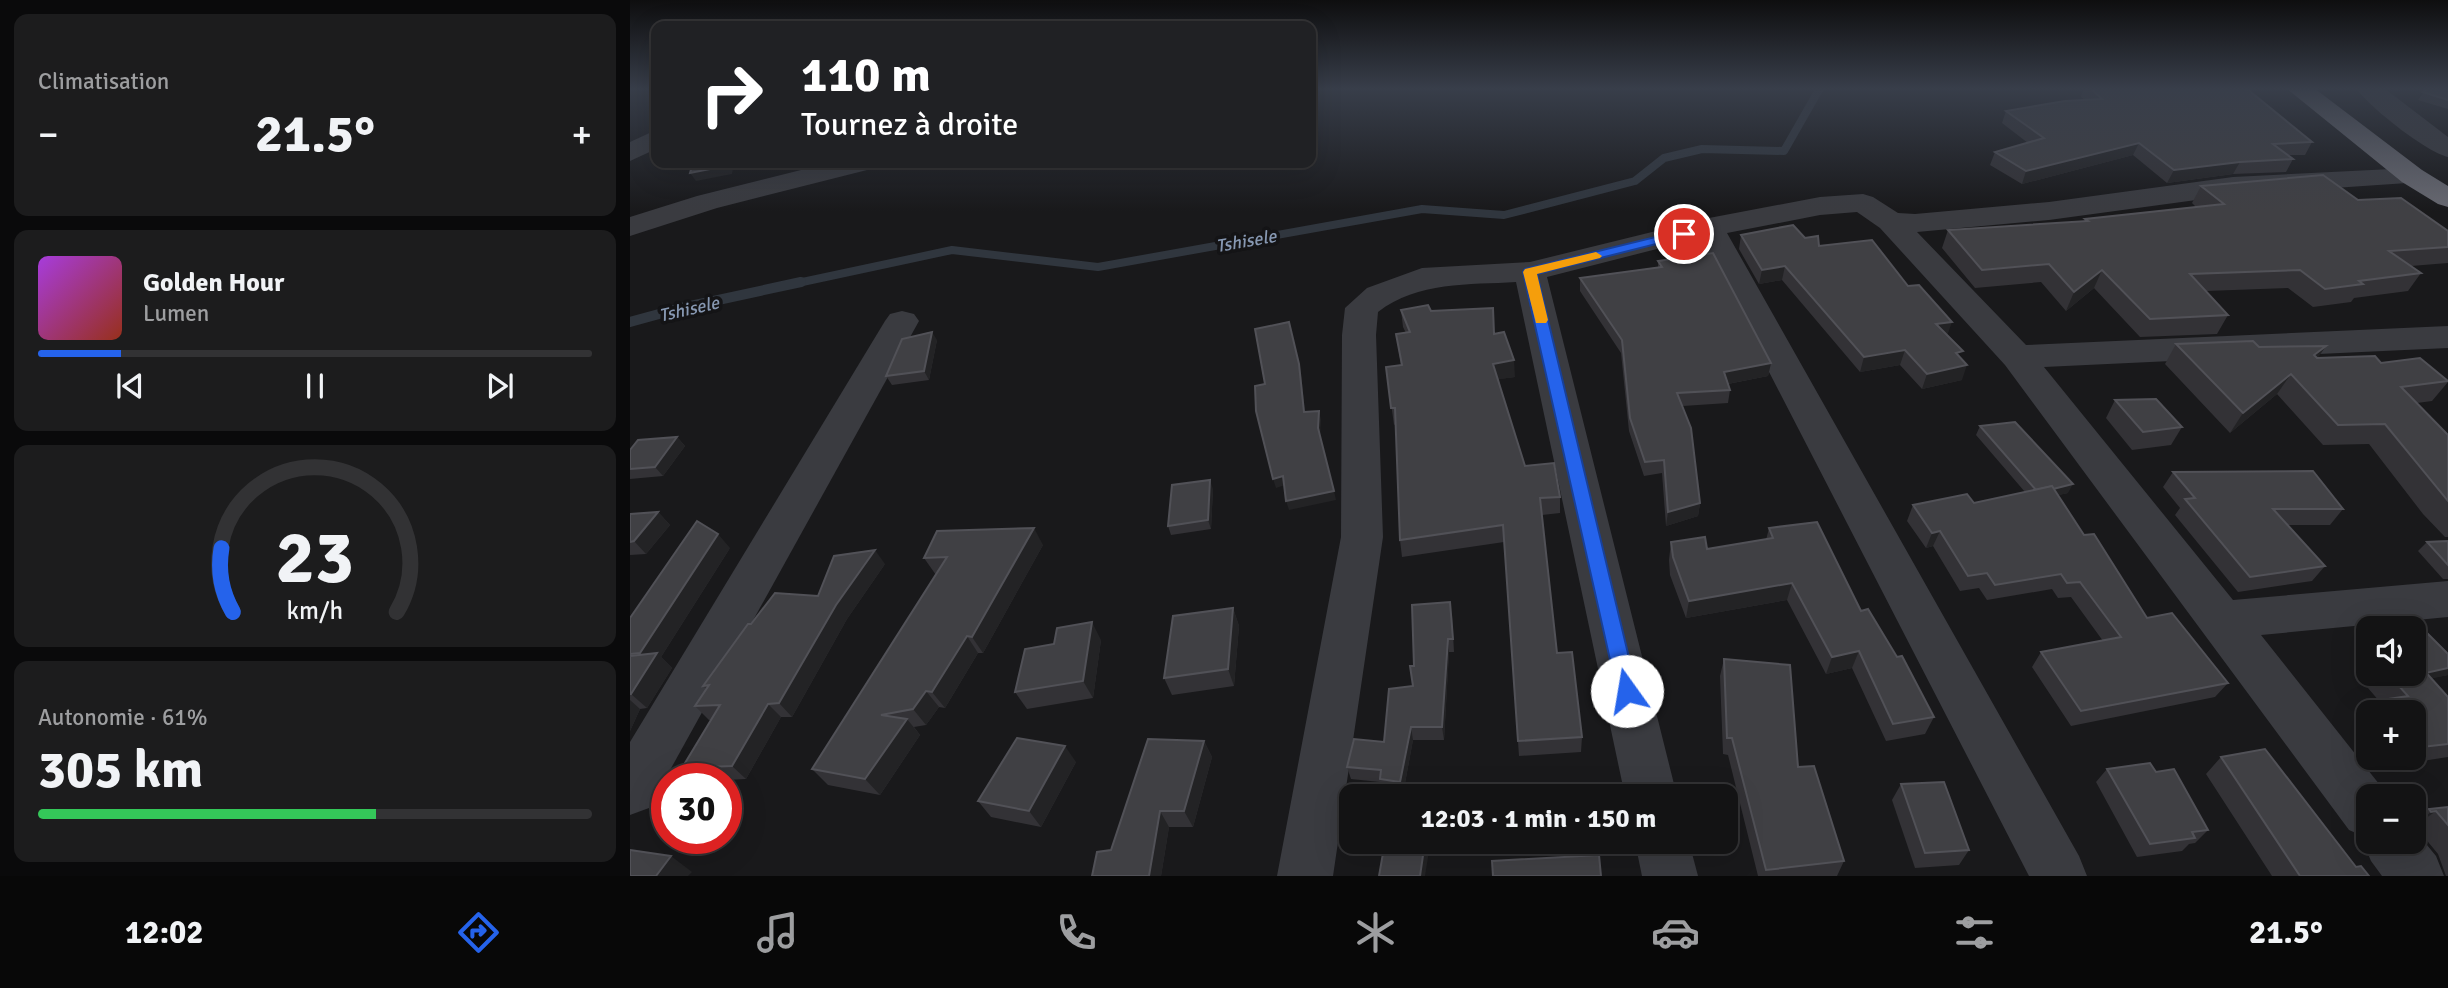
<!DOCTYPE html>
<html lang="fr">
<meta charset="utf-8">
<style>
:root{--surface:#131314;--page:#1c1c1d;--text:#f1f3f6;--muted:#9d9ea0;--line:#323234;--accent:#2563eb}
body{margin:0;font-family:Signika,sans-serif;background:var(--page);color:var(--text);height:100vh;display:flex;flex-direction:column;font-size:26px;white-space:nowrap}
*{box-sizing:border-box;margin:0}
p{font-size:23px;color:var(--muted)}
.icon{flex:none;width:38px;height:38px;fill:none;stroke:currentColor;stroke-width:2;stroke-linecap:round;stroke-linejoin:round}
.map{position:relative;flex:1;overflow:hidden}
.panel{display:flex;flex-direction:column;gap:14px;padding:14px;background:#0a0a0b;width:630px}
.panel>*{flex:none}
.hud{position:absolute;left:21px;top:21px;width:665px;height:147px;border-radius:14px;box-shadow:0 7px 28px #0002,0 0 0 2px var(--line);background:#202124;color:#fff;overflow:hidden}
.controls{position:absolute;left:1726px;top:616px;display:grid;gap:14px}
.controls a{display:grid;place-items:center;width:70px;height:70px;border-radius:14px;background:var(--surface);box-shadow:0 7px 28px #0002,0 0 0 2px var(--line);font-size:35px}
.speed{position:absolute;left:21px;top:763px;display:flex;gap:14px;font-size:35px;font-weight:700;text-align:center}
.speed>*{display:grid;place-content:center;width:91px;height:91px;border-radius:50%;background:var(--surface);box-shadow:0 7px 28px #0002,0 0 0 2px var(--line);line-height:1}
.speed .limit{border:10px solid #d22;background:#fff;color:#111}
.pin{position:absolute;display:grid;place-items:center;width:60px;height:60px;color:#fff;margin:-30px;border:4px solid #fff;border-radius:50%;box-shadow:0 2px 7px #0007}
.me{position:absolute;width:77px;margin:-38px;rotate:347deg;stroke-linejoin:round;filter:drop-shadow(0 0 5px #0008)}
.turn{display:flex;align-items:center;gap:24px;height:147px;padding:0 35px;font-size:32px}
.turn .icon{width:91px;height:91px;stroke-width:2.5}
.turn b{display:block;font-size:49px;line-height:60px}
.big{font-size:52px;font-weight:700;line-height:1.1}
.panel .tile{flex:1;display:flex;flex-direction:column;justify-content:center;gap:10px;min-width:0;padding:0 24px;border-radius:14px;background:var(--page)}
.panel .dial{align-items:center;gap:0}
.dial svg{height:182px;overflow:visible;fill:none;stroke:var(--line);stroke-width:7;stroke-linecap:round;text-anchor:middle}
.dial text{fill:var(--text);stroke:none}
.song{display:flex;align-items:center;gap:21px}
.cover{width:84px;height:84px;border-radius:10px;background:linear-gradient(135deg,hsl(280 70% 55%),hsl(10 70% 35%))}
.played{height:7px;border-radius:4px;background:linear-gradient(90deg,var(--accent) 15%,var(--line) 15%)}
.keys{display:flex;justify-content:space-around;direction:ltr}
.heat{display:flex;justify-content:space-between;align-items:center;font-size:38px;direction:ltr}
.charge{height:10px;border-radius:5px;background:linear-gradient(90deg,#34c759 61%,var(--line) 0)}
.trip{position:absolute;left:709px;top:784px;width:399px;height:70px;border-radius:14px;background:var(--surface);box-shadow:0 7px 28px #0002,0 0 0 2px var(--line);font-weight:700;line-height:70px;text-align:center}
.tabs{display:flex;height:112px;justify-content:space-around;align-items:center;background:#080808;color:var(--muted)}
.tabs .icon{width:49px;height:49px}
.tabs .selected{color:var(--accent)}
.tabs b{font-size:32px;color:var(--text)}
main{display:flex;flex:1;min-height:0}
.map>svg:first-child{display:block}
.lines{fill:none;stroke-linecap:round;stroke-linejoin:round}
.stream-far1{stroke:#30363e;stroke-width:8}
.stream{stroke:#30363e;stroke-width:10}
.street{fill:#3a3b40;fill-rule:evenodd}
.highway{fill:#676870;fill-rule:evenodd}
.wall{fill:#333236}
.shaded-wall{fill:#232325}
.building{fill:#404044;stroke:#515157;stroke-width:2}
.route{fill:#2563eb;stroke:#184099;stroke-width:2}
.slow{fill:#f59e0b}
.labels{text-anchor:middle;stroke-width:7;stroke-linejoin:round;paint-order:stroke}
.far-water-label{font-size:18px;font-style:italic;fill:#8798b2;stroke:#141416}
</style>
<main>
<section class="panel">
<div class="tile"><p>Climatisation</p>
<div class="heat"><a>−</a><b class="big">21.5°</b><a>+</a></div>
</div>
<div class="tile">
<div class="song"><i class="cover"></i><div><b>Golden Hour</b><p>Lumen</p></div></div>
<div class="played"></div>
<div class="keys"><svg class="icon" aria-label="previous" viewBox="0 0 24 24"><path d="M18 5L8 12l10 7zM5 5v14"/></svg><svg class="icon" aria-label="pause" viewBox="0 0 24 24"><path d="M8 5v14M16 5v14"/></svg><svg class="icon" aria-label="next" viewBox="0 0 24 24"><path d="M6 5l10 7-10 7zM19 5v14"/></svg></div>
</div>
<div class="tile dial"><svg viewBox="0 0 100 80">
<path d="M14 69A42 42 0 1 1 86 69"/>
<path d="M14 69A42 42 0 0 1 9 41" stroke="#2563eb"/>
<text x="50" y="56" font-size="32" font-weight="700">23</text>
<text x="50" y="72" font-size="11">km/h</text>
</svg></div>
<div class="tile"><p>Autonomie · 61%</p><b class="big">305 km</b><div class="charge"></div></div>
</section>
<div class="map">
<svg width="1818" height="876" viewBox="0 0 1818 876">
<rect width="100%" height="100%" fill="#19191b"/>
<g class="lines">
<!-- stream-far1 -->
<polyline class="stream-far1" points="163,284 322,250 468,267 792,209 874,215 1005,181 1034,158 1072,149 1154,151 1190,88"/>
<!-- stream -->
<polyline class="stream" points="0,322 51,308 171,282"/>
<!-- street -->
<g class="street">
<path d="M 1726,88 L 1754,88 L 1818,137 L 1818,157 C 1796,152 1739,107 1726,88 Z"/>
<polygon points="26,130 26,149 0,161 0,142"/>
<polygon points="199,163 245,163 241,169 87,208 0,236 0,217 67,196"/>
<path d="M 1782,168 L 1792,170 L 1796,176 L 1792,182 L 1603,195 L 1419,220 L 1287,232 L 1396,345 L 1818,326 L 1818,348 L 1414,367 L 1603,600 L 1818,581 L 1818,617 L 1631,635 L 1757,794 L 1758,796 L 1738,796 L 1738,842 L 1783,842 L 1783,828 L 1806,856 L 1814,876 L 1752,876 L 1741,861 L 1733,842 L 1735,837 L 1719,830 L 1375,365 L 1250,228 L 1227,212 L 1190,215 L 1097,233 L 1449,856 L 1457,876 L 1399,876 L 1070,238 L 917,277 L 1047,796 L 995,796 L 886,282 C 839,285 788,281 748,312 L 746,335 L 753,537 L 703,876 L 647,876 L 711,537 L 712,335 L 715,308 L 737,288 L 792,268 L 900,262 L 1079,218 L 1190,197 L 1233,194 L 1243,197 L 1268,213 L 1285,214 L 1419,202 L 1603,177 Z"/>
<polygon points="272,311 284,314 289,321 19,808 0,815 0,742 255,321 260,314"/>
<polygon points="1005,842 1059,842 1068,876 1012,876"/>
</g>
<!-- highway -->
<polygon class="highway" points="1656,88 1684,88 1792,170 1818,186 1818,207 1808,204 1772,182"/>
</g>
<!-- wall -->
<g class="wall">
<polygon points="1454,88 1616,88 1682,142 1675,155 1659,155 1663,159 1656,172 1603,174 1537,183 1503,155 1392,184 1360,165 1365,152 1398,143 1372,123 1376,111 1455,100 1451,97"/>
<polygon points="1784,88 1818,88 1818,109 1788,100 1793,93"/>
<polygon points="1571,186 1728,200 1818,231 1818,263 1781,266 1791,273 1778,291 1724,298 1721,302 1683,307 1658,288 1576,291 1598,315 1587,334 1510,337 1464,288 1436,311 1411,282 1345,288 1312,248 1318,230 1453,222 1455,219 1566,207 1562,203"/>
<polygon points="1111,235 1175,238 1189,246 1317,336 1330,358 1332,380 1292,389 1270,365 1230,372 1152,280 1129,284 1109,249"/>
<polygon points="1028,261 1141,363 1138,376 1098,384 1100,390 1098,403 1053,406 1070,503 1068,516 1036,526 1032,473 1014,476 999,431 991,353 950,291 950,278 1028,267"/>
<polygon points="771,310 864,334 885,377 868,379 895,466 930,497 930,513 912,515 927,653 952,737 951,752 889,756 874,542 772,557 770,540 766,424 764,425 756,367 771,365 766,334 776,333 773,327"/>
<polygon points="307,340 299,380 262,385 256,376"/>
<polygon points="1546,344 1629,347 1696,346 1687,358 1751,363 1818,381 1818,382 1802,401 1787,403 1818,435 1818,537 1815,537 1793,514 1739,444 1693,445 1647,394 1600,433 1535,364"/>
<polygon points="1485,400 1552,427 1541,445 1502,450 1476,418"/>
<polygon points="1350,426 1438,493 1428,495 1454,535 1517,618 1598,683 1585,697 1441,726 1402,667 1411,652 1473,641 1441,597 1428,598 1422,589 1357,600 1349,588 1330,591 1303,546 1296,548 1277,521 1283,505 1344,503 1395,492 1346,435"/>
<polygon points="47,437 55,446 33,476 0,479 0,469"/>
<polygon points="1543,472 1713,509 1700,525 1657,525 1695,566 1682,581 1608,592 1545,515 1550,508 1533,487"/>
<polygon points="583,489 581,529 541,535 538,526"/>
<polygon points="28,512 40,525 16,554 0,555 0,514"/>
<polygon points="1139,528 1231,611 1304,717 1295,734 1256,741 1222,668 1196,674 1157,600 1056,618 1040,575 1039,560 1041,542 1077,549 1136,540"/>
<polygon points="1818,541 1818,579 1813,579 1788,551 1797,542"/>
<polygon points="413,545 353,653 348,653 315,708 309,707 296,725 284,727 290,735 250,795 198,785 182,769 306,575 294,558"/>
<polygon points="100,548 31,657 42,668 17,708 10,709 0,731 0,618"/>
<polygon points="255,564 217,619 162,717 151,717 116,779 96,780 96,779 65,779 52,768 82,720 79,720 65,706 76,689 73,686 121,624 188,596"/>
<polygon points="603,608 609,626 604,686 542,695 534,678"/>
<polygon points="822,615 824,652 819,652 814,740 783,740 773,794 753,791 750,782 721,779 717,767 754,742 783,686"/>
<polygon points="1779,615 1818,654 1818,675 1801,678 1818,697 1818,757 1773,764 1768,758 1783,758 1783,712 1739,712 1750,702 1726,674 1738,663 1738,674 1783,674 1783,628 1740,628 1746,622"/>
<polygon points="471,640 463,698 397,709 385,692 424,644"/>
<polygon points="1094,659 1168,767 1214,861 1207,876 1128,876 1098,755 1093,754 1090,676"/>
<polygon points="1738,713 1738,722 1734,717"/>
<polygon points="574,741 582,757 563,827 539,827 531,876 462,876 481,850"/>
<polygon points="1591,757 1726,867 1739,876 1642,876 1576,774"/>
<polygon points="446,762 411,827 361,817 348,801"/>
<polygon points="1477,769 1526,772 1578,830 1565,843 1559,844 1552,851 1507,857 1466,782"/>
<polygon points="1271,784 1339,850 1329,865 1285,868 1262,800"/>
<polygon points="1818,807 1818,876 1816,876 1808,854 1785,826 1783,827 1783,821 1799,809"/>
</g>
<!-- shaded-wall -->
<g class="shaded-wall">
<polygon points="1509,143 1503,155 1392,184 1396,171"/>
<polygon points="1610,162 1603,174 1537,183 1544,170"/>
<polygon points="97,163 104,163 102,174 66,181 60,173"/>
<polygon points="1155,266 1152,280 1129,284 1132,270"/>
<polygon points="1472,270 1464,288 1436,311 1444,292"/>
<polygon points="1322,322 1317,336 1306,324"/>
<polygon points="302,332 307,340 299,380 294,371"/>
<polygon points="1696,346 1682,366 1684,355"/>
<polygon points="1275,350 1270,365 1230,372 1234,357"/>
<polygon points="884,360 885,377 864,380 863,364"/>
<polygon points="1141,363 1138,376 1092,385 1094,372"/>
<polygon points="669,364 671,373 676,421 674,412"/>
<polygon points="1337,365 1332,380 1292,389 1297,374"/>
<polygon points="1661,374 1647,394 1600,433 1613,413"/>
<polygon points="689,411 691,420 690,437 688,428"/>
<polygon points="47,437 55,446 33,476 25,467"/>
<polygon points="653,476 655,485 646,488 643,479"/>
<polygon points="580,480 583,489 581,529 578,520"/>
<polygon points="1443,484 1438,493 1403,501 1408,492"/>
<polygon points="704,491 706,500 659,510 656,501"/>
<polygon points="1070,503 1068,516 1036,526 1038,512"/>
<polygon points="28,512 40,525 16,554 4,541"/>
<polygon points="404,528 413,545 353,653 342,637"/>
<polygon points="1310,531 1303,546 1296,548 1302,533"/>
<polygon points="88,534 100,548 31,657 42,668 17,708 1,694 20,663 10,653"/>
<polygon points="245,550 255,564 217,619 162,717 149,703 206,605"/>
<polygon points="1162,583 1157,600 1056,618 1059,601"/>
<polygon points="603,608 609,626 604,686 598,669"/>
<polygon points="462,622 471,640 463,698 453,681"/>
<polygon points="337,636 348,653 315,708 302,692"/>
<polygon points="818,639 819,652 814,740 812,727"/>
<polygon points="1229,651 1222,668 1196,674 1202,657"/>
<polygon points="1818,668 1818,675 1786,682 1796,673"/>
<polygon points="296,691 309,707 296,725 283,709"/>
<polygon points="0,700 10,709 0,731"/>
<polygon points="138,704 151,717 116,779 102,766"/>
<polygon points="277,719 290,735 250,795 235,779"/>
<polygon points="781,727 783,740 773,794 770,782"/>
<polygon points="574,741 582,757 563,827 554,811"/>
<polygon points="435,746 446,762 411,827 399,811"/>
<polygon points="530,811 539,827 531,876 519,876"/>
<polygon points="1806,811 1785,826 1783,827 1783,826 1801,812"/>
<polygon points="795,842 797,842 799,851 795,876 790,876"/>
<polygon points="41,856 62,872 58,876 26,876"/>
</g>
<!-- building -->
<g class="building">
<polygon points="1460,88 1616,88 1682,142 1643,144 1663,159 1610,162 1544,170 1509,143 1396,171 1365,152 1414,138 1376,111 1435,101 1472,99"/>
<polygon points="1798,88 1818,88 1818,100 1793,92"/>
<polygon points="63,163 97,163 96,166 60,173"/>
<polygon points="1693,175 1728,200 1771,198 1818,231 1818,247 1759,251 1791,273 1729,281 1733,284 1695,289 1670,270 1560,274 1598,315 1520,319 1472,270 1444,292 1419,264 1352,270 1318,230 1458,221 1455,219 1594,204 1571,186"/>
<polygon points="1163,225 1175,238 1188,236 1189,246 1242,240 1278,286 1289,285 1322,322 1306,324 1333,351 1326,353 1337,365 1297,374 1275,350 1234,357 1155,266 1132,270 1111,235"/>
<polygon points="1083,253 1141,363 1094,372 1100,390 1047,393 1061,428 1070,503 1038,512 1034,460 1015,462 1000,418 992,340 950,278 1032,267 1028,261"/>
<polygon points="798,305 801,311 863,308 864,334 874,332 884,360 863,364 895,466 924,463 930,497 910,498 927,653 942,652 952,737 888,741 873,525 770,540 765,408 761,408 756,367 772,365 766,334 780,332 771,310"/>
<polygon points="659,322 669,364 674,412 689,411 688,428 704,491 656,501 653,476 643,479 626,411 625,386 635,384 625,329"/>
<polygon points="302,332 294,371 256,376 272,339"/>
<polygon points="1623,341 1629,347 1696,346 1684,355 1687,358 1745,356 1751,363 1790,358 1818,381 1771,387 1818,435 1818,501 1755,424 1708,425 1661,374 1613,413 1546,344"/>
<polygon points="1526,399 1552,427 1513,432 1485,400"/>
<polygon points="1385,422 1443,484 1423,489 1422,486 1406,490 1350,426"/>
<polygon points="47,437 25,467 0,469 0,450 8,440"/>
<polygon points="1683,471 1713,509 1643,509 1695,566 1620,577 1555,499 1565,498 1543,472"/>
<polygon points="580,480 578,520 538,526 542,485"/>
<polygon points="1422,486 1454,535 1464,534 1517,618 1542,613 1598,683 1451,711 1411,652 1491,637 1450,582 1437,583 1431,574 1365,585 1357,573 1338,576 1310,531 1302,533 1283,505 1337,494 1344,503"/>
<polygon points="28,512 4,541 0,542 0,514"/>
<polygon points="67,521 88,534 10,653 0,654 0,618"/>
<polygon points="1187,522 1231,611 1238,609 1267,657 1272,656 1304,717 1263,724 1229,651 1202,657 1162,583 1059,601 1043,557 1041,542 1075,537 1077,549 1143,538 1139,528"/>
<polygon points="404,528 342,637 337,636 302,692 296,691 283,709 251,715 277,719 235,779 182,769 317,557 294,558 307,531"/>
<polygon points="1818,541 1818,565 1797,542"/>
<polygon points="245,550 206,605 149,703 138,704 102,766 52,768 90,705 65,706 79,685 73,686 118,624 121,624 145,593 188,596 204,556"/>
<polygon points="820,602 823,639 818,639 812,727 781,727 770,782 750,779 751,770 717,767 724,739 754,742 759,689 783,686 780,666 784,666 782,605"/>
<polygon points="603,608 598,669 534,678 543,616"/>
<polygon points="1779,615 1818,654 1818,668 1796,673 1783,658 1783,628 1752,628 1746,622"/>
<polygon points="462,622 453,681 385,692 395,649 424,644 427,628"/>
<polygon points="27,653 1,694 0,694 0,656"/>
<polygon points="1783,658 1818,697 1818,744 1792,747 1783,737 1783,712 1762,712 1752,700 1778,696 1758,674 1783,674"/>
<polygon points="1094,659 1160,665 1168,767 1184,766 1214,861 1136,870 1102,738 1097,738"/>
<polygon points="387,738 435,746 399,811 348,801"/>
<polygon points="518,739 574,741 554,811 530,811 519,876 462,876 467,852 481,850"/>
<polygon points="1635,749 1726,867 1731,866 1739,876 1670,876 1591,757"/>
<polygon points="1520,763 1526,772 1544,769 1578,830 1562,832 1565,838 1520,844 1477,769"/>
<polygon points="1314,782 1339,850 1295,853 1271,784"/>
<polygon points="1818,807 1818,825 1806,811 1801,812 1799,809"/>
<polygon points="755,842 795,842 790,876 749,876"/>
<polygon points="0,850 41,856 26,876 0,876"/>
<polygon points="969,855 971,876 863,876 862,861"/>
</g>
<!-- sky -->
<linearGradient id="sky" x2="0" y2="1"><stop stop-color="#0e0e0f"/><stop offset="0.42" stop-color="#383e4a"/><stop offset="1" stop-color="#383e4a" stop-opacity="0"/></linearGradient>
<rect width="1818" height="211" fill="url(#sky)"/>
<!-- route -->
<polygon class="route" points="1054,230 1060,234 1058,236 907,274 1007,691 1004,698 997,700 990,698 987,691 893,272 895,269"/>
<!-- slow -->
<polygon class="slow" points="966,252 972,256 970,258 907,274 918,320 916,323 906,323 893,272 895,269"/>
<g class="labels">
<!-- far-water labels -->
<g class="far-water-label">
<text transform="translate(616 241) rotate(-10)" y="6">Tshisele</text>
<text transform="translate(59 309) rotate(-13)" y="6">Tshisele</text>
</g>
</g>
</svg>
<div class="controls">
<a><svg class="icon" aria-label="sound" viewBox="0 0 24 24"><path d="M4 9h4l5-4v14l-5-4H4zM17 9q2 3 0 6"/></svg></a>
<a>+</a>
<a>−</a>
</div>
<div class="speed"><div class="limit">30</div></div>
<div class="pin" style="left:1054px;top:234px;background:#d93025"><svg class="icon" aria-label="arrive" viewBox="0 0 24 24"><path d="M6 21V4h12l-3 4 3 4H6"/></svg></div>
<svg class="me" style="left:997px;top:691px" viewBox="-20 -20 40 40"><circle r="19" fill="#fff"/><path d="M0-13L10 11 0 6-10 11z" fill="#2563eb"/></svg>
<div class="trip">12:03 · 1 min · 150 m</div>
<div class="hud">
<div class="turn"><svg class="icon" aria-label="right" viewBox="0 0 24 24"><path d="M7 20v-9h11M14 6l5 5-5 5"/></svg><div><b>110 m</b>Tournez à droite</div></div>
</div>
</div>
</main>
<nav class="tabs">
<b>12:02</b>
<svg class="icon selected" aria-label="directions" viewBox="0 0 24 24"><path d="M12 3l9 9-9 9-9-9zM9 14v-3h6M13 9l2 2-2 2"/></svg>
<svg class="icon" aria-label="music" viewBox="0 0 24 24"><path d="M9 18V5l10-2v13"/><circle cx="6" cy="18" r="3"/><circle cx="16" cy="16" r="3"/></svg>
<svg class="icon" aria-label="phone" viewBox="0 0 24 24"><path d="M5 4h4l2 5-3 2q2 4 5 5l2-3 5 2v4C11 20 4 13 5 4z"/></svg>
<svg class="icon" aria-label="climate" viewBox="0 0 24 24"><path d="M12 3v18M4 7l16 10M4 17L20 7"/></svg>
<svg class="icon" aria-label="car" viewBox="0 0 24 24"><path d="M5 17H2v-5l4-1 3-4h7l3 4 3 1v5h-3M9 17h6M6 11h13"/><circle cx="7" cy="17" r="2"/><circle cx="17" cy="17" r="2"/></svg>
<svg class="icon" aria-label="filters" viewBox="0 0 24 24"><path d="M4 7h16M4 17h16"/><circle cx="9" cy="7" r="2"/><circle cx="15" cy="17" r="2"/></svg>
<b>21.5°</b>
</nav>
